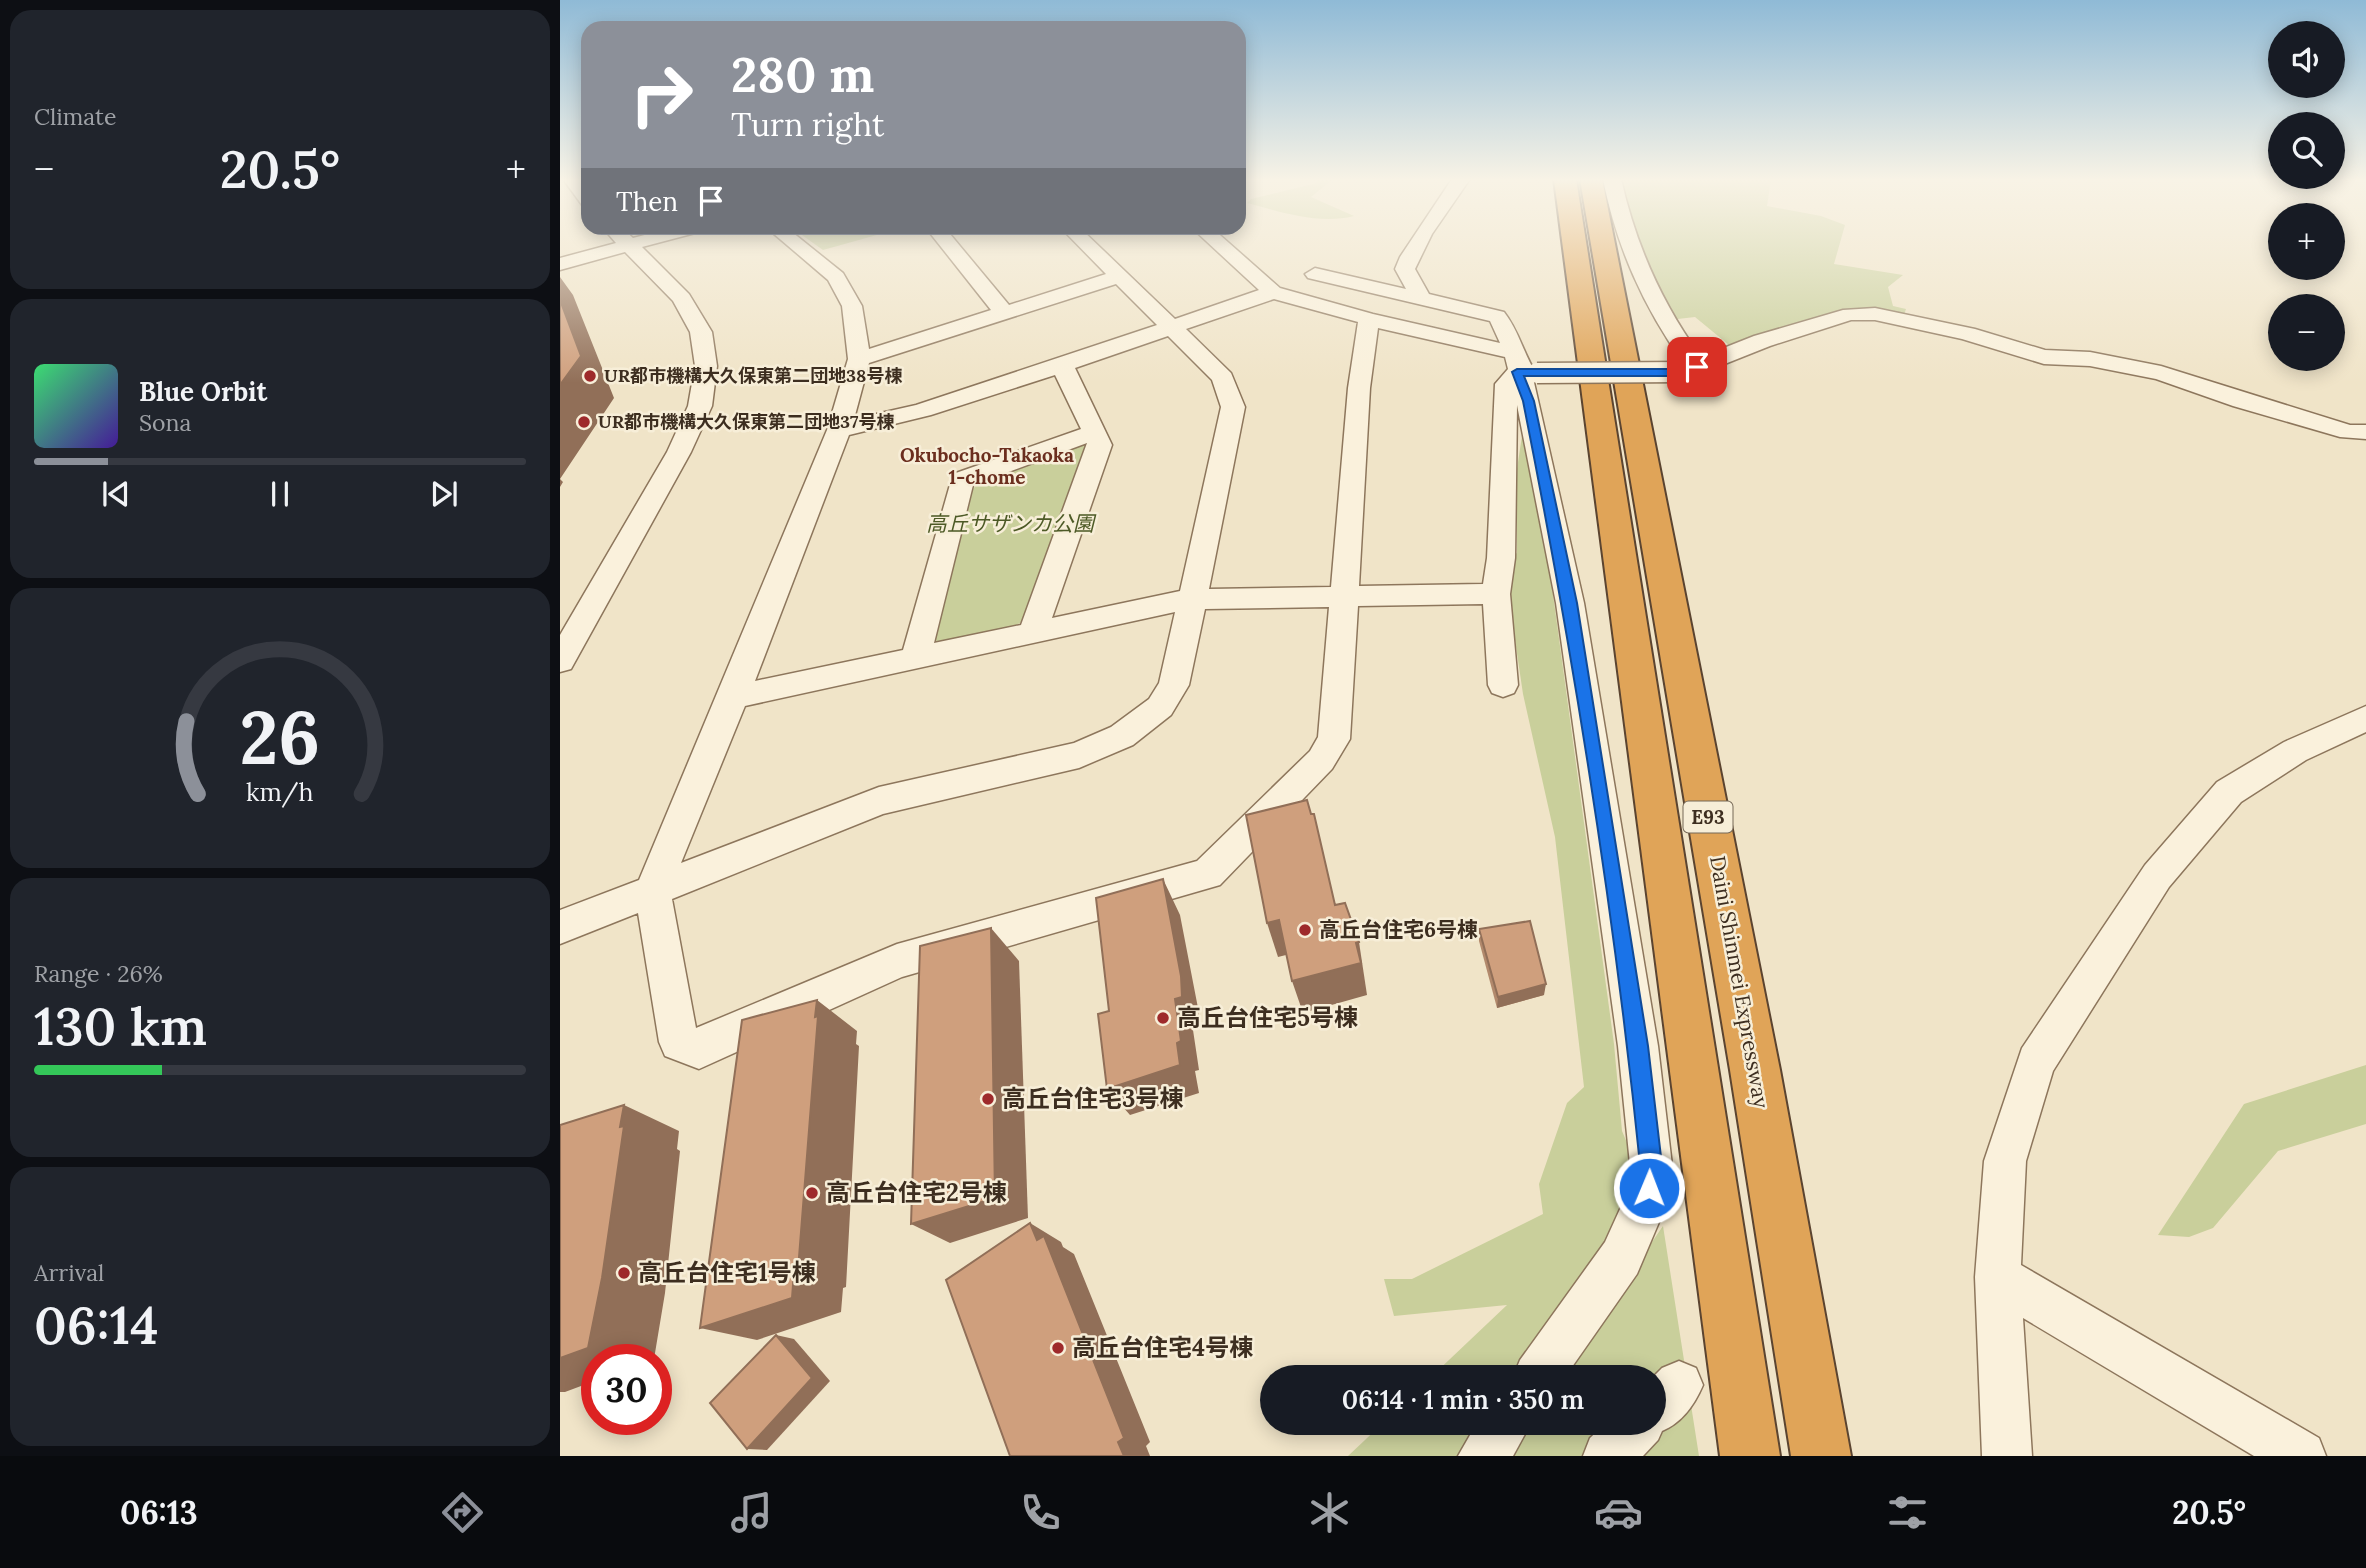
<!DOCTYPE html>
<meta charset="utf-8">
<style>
:root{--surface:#171b24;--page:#20242c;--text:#f1f3f6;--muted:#9ea1a6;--line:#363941;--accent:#8c9099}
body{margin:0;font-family:Lora,"Noto Sans JP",serif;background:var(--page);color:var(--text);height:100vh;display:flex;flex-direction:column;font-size:26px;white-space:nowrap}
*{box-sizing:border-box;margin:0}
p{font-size:23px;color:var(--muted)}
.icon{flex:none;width:38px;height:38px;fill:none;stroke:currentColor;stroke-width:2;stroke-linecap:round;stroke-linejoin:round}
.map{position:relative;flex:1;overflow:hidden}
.side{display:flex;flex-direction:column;gap:10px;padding:10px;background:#0d0f14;width:560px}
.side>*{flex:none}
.banner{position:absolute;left:21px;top:21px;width:665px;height:214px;border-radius:21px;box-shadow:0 4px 18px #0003;background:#8c9099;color:#fff;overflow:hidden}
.tools{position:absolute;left:1708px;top:21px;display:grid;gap:14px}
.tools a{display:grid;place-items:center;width:77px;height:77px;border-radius:50%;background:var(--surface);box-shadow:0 4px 18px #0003;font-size:35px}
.speed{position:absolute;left:21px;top:1344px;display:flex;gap:14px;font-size:35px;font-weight:700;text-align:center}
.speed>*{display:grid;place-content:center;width:91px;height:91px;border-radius:50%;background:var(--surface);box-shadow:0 4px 18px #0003;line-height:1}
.speed .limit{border:10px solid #d22;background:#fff;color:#111}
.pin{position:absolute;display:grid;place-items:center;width:60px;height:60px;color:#fff;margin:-30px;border-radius:14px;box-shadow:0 4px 10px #0006}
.me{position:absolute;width:77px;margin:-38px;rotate:1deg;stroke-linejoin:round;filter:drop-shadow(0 0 5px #0008)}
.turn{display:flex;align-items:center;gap:24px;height:147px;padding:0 35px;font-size:32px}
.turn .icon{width:91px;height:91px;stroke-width:2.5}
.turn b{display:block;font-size:49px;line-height:60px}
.then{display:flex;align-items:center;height:66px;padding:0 35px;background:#0003;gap:14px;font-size:26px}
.big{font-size:52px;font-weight:600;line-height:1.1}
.side .card{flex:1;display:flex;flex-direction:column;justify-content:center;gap:10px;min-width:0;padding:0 24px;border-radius:21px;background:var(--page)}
.side .dial{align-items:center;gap:0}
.dial svg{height:182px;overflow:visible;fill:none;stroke:var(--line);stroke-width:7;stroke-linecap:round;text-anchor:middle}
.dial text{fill:var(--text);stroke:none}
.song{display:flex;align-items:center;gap:21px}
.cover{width:84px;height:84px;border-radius:10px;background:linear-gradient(135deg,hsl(140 70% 55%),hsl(260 70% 35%))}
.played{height:7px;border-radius:4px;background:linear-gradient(90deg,var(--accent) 15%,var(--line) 15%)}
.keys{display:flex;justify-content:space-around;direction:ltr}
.heat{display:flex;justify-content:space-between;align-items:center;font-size:38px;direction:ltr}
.charge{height:10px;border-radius:5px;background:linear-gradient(90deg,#34c759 26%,var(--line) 0)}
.trip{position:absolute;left:700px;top:1365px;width:406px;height:70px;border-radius:35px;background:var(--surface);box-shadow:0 4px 18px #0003;font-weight:600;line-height:70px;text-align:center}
.dock{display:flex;height:112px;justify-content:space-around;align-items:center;background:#090b0e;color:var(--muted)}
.dock .icon{width:49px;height:49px}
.dock .active{color:var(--accent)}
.dock b{font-size:32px;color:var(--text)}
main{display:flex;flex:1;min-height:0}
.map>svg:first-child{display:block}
.green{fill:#c9cf9b}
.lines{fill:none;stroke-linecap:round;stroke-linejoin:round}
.minor-casing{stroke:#8d765c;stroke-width:3}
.highway-casing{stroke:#5b4430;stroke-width:4}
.minor{fill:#faf1dc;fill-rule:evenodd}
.highway{fill:#e0a458;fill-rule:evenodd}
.minor-bridge-casing{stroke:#8d765c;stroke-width:23;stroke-linecap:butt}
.minor-bridge{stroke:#faf1dc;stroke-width:20}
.wall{fill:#b2896c}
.shaded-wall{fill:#916f58}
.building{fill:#cf9f7d;stroke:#916f58;stroke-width:2}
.route{fill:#1a73e8;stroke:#114b97;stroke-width:2}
.poi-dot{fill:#9e2a2b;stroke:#f7eed8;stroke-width:2.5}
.labels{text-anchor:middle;stroke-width:5;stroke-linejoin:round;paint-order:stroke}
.far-poi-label{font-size:18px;font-weight:bold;fill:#3d2e20;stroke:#f7eed8;text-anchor:start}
.far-neighbourhood-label{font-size:19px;font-weight:bold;fill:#6b2e1e;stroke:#f7eed8}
.shield{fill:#f7eed8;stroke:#756857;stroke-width:2}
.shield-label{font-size:19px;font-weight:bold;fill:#3d2e20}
.park-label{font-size:21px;font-style:italic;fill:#4d5a26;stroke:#f7eed8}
.poi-label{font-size:21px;font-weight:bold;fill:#3d2e20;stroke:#f7eed8;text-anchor:start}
.street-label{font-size:21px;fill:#3d2e20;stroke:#f7eed8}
.near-poi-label{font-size:24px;font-weight:bold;fill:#3d2e20;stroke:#f7eed8;text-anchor:start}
</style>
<main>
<section class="side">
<div class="card"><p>Climate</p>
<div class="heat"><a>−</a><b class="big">20.5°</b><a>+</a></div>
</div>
<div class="card">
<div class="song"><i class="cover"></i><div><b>Blue Orbit</b><p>Sona</p></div></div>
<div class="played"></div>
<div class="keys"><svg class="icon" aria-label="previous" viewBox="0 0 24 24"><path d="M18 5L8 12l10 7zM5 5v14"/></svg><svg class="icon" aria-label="pause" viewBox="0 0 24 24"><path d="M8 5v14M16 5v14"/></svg><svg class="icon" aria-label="next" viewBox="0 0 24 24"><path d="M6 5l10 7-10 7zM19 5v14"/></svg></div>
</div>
<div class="card dial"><svg viewBox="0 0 100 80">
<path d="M14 69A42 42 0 1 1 86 69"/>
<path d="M14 69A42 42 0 0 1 9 37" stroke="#8c9099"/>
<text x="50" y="56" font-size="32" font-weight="700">26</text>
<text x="50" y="72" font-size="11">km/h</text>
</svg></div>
<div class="card"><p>Range · 26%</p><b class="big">130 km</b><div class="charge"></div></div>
<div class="card"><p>Arrival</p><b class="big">06:14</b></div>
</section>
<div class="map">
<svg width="1806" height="1456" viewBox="0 0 1806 1456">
<rect width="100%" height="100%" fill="#f0e4c8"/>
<!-- green -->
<g class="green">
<path d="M 757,179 L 773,179 L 751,197 L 794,216 C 759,225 721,212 687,203 L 691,199 L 757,183 Z"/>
<polygon points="1057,179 1211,179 1207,206 1261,216 1285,225 1274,264 1343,275 1328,287 1333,306 1346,309 1344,315 1310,309 1280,311 1169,345 1135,317 1109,320 1091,293"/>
<polygon points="232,228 342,228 263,250"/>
<polygon points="963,429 981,506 1054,1044 1062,1131 1076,1164 1055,1238 956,1377 871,1377 947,1305 834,1316 824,1279 852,1279 983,1214 979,1184 1007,1103 1024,1087 995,837 963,694 947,586 951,557 957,553 957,469"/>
<polygon points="523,444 528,449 468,618 448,630 377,643 375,637 408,495 418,483"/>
<polygon points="1806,1065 1806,1124 1718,1151 1653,1228 1629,1237 1598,1235 1684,1104"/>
<polygon points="1103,1226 1139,1456 945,1456 968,1423 1094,1423 1094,1377 999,1377"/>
<polygon points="823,1423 924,1423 900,1456 788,1456"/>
</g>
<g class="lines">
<!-- minor casing -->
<g class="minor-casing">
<g id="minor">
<polygon points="3,179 21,179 28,188 28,206 22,205"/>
<path d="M 892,179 L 910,179 L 872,234 L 855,269 L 869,294 L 944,312 C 959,331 964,355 976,373 L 973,378 L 1024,603 L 1098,1046 L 1113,1174 L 1108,1201 L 1077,1274 L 1005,1377 L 953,1377 L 960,1360 L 1045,1242 L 1065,1198 L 1071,1174 L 1058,1046 L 996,603 L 957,405 L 955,558 L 950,594 L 958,685 L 954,693 L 943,697 L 932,693 L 928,685 L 923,604 L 798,606 L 790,739 L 772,769 L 660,885 L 342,977 L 139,1069 L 105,1056 L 99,1042 L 78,913 L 0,944 L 0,910 L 79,880 L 267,430 L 288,359 L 282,306 L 268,280 L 207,228 L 227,228 L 283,273 L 302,306 L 309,349 L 431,310 L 366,228 L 385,228 L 449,305 L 546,274 L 501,228 L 520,228 L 615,319 L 699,290 L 632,228 L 652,228 L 720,288 L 813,314 L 940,343 L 930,321 L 748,278 L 745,274 L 755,268 L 846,289 L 835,269 L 840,257 ZM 556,284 L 597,325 L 356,405 L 294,419 L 309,363 ZM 714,299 L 798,322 L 788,388 L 771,587 L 649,589 L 685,407 L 671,373 L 626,329 ZM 818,328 L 945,357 L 948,369 L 935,384 L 927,558 L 923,584 L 799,586 L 810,388 ZM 608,336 L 652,380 L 661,407 L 620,591 L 492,618 L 552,445 L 515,368 ZM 495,375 L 521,429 L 393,474 L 343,650 L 195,681 L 289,435 L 371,415 ZM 527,443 L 461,625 L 374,643 L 413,485 ZM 769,607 L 758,737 L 750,751 L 637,861 L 337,944 L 136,1028 L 112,899 L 323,814 L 519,768 L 573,745 L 611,715 L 629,685 L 645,609 ZM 615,612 L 599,683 L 589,699 L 551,727 L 514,743 L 319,787 L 121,863 L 185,706 Z"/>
<path d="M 1043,179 L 1061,179 C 1076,245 1101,302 1141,357 L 1194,336 L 1283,310 L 1315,308 L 1415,329 L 1485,350 L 1530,352 L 1601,366 L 1790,425 L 1806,425 L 1806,439 L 1780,437 L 1673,406 L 1596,379 L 1530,366 L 1484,364 L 1402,339 L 1315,320 L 1291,320 L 1210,346 L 1132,377 L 1116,377 L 1113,372 L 1124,364 C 1083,306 1057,248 1043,179 Z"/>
<polygon points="43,228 62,228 73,238 112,228 141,228 139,232 82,247 129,294 152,332 157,366 152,406 131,452 11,669 0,672 0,635 107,452 128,406 135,366 130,332 113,301 65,252 0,270 0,258 56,243"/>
<polygon points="1806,706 1806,732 1746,760 1681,802 1609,887 1493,1071 1466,1161 1461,1265 1759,1438 1766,1456 1694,1456 1463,1318 1472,1456 1422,1456 1415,1277 1424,1161 1462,1048 1585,865 1657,782 1724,742"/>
<path d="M 1119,1361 L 1136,1368 L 1143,1385 C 1135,1404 1122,1423 1102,1431 L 1098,1440 L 1083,1456 L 1023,1456 L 1030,1438 L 1046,1423 L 1094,1423 L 1093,1377 L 1102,1368 Z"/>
<polygon points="917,1423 971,1423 953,1456 898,1456"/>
</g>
</g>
<!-- highway casing -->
<g class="highway-casing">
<g id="highway">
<polygon points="994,179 1016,179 1220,1456 1160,1456"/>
<polygon points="1020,179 1042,179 1220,1070 1291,1456 1231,1456 1170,1070"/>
</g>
</g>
<!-- minor -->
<use href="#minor" class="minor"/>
<!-- highway -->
<use href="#highway" class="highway"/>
<!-- minor-bridge casing -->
<g class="minor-bridge-casing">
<polyline id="minor-bridge" points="977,373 1124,372"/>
</g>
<!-- minor-bridge -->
<use href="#minor-bridge" class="minor-bridge"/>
</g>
<!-- wall -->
<polygon class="wall" points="919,929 984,995 937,1008 919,941"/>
<!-- shaded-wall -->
<g class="shaded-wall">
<polygon points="0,277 13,295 54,398 0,479 3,482 0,487"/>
<polygon points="603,879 620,915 638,1008 639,1028 633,1030 639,1070 635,1071 639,1093 570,1115 547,1089 617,1043 615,999"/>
<polygon points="719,920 730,954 718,957 707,923"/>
<polygon points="431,928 459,961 468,1218 390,1243 351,1224"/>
<polygon points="799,942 807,995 743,1013 732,981"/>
<polygon points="986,984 984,995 937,1008 938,997"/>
<polygon points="257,1000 297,1031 296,1044 299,1046 286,1287 283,1288 281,1312 197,1340 140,1328 255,1017"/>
<polygon points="64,1105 119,1131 117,1149 120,1151 105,1293 94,1359 92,1360 37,1360 37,1380 5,1392 0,1392 0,1358 60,1127"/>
<polygon points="470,1223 501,1242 503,1247 514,1254 590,1442 586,1446 590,1456 564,1456"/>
<polygon points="216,1335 234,1339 270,1381 207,1450 187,1449"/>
</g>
<!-- building -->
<g class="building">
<polygon points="0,300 21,356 0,385"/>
<polygon points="747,800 751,814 754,814 775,905 785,903 799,942 796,943 801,963 732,981 719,920 707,923 686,815"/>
<polygon points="603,879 621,976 622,997 615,999 621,1041 617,1043 620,1065 547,1089 538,1014 549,1011 536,898"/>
<polygon points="970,921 986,984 938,997 919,929"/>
<polygon points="431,928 435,1198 351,1224 360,946"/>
<polygon points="257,1000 255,1017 258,1016 238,1270 234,1272 232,1298 140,1328 182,1020"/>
<polygon points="64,1105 60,1127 64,1126 42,1278 28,1348 0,1358 0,1125"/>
<polygon points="470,1223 477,1240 484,1236 564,1438 558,1442 564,1456 450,1456 386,1280"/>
<polygon points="216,1335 252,1378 187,1449 150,1403"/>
</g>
<!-- sky -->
<linearGradient id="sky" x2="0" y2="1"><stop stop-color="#8fbad6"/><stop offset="0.47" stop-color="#f8f3e6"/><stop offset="1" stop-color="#f8f3e6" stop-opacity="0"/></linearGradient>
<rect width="1806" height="383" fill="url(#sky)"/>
<!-- route -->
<path class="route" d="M 1137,364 L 1143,367 L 1141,369 L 1124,376 L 964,376 L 974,401 L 1017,603 L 1088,1046 L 1103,1174 L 1097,1195 L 1089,1198 L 1081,1195 L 1078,1188 L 1081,1174 C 1055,915 1014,657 963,401 L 952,372 L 957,369 L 1123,369 Z"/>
<!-- markers -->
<g class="poi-dot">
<circle cx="30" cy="376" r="7"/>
<circle cx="24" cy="422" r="7"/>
<circle cx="745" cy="930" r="7"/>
<circle cx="603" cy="1018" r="7"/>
<circle cx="428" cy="1099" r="7"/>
<circle cx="252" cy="1193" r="7"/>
<circle cx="64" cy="1273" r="7"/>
<circle cx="498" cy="1348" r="7"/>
</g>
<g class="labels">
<!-- far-poi labels -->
<g class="far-poi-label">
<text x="44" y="382">UR都市機構大久保東第二団地38号棟</text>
<text x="38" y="428">UR都市機構大久保東第二団地37号棟</text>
</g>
<!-- far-neighbourhood labels -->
<g class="far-neighbourhood-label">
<text x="427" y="462">Okubocho-Takaoka<tspan x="427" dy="22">1-chome</tspan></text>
</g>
<!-- shield labels -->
<rect class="shield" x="1123.5" y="801.5" width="49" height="31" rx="5"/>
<g class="shield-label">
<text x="1148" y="824">E93</text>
</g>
<!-- park labels -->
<g class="park-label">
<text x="450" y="531">高丘サザンカ公園</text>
</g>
<!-- poi labels -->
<g class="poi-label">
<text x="759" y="937">高丘台住宅6号棟</text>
</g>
<!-- street labels -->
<g class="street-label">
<text transform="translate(1179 982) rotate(80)" y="7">Daini Shinmei Expressway</text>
</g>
<!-- near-poi labels -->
<g class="near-poi-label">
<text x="617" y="1026">高丘台住宅5号棟</text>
<text x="442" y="1107">高丘台住宅3号棟</text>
<text x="266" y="1201">高丘台住宅2号棟</text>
<text x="78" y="1281">高丘台住宅1号棟</text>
<text x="512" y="1356">高丘台住宅4号棟</text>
</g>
</g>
</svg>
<div class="tools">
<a><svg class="icon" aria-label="sound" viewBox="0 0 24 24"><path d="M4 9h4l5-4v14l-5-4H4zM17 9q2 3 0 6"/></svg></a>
<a><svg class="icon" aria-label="search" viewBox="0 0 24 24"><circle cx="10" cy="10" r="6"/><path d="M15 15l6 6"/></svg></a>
<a>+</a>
<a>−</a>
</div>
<div class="speed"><div class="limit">30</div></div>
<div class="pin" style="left:1137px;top:367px;background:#d93025"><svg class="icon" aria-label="arrive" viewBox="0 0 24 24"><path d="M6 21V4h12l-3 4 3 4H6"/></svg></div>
<svg class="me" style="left:1089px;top:1188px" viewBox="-20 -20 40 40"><circle r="17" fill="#1a73e8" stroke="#fff" stroke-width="3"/><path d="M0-11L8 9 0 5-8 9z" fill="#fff"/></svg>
<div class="trip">06:14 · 1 min · 350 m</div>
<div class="banner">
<div class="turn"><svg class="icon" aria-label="right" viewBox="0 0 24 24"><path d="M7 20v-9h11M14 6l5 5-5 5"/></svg><div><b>280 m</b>Turn right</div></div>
<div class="then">Then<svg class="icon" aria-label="arrive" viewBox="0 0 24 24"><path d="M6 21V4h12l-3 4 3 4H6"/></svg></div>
</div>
</div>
</main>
<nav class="dock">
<b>06:13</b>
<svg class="icon active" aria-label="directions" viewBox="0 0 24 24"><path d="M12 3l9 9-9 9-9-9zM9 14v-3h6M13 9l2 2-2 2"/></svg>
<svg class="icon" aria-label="music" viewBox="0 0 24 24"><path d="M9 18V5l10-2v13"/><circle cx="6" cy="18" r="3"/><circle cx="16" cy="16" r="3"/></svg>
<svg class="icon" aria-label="phone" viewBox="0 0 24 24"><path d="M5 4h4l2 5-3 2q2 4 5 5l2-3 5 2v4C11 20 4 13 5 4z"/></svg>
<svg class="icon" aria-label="climate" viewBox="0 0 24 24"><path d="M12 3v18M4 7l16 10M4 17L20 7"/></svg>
<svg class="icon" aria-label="car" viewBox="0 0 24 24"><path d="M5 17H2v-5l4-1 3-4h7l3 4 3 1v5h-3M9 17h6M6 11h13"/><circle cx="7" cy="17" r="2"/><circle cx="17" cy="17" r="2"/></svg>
<svg class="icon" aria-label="filters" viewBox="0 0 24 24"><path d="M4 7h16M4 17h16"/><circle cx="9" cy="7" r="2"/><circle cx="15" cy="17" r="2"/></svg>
<b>20.5°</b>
</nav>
